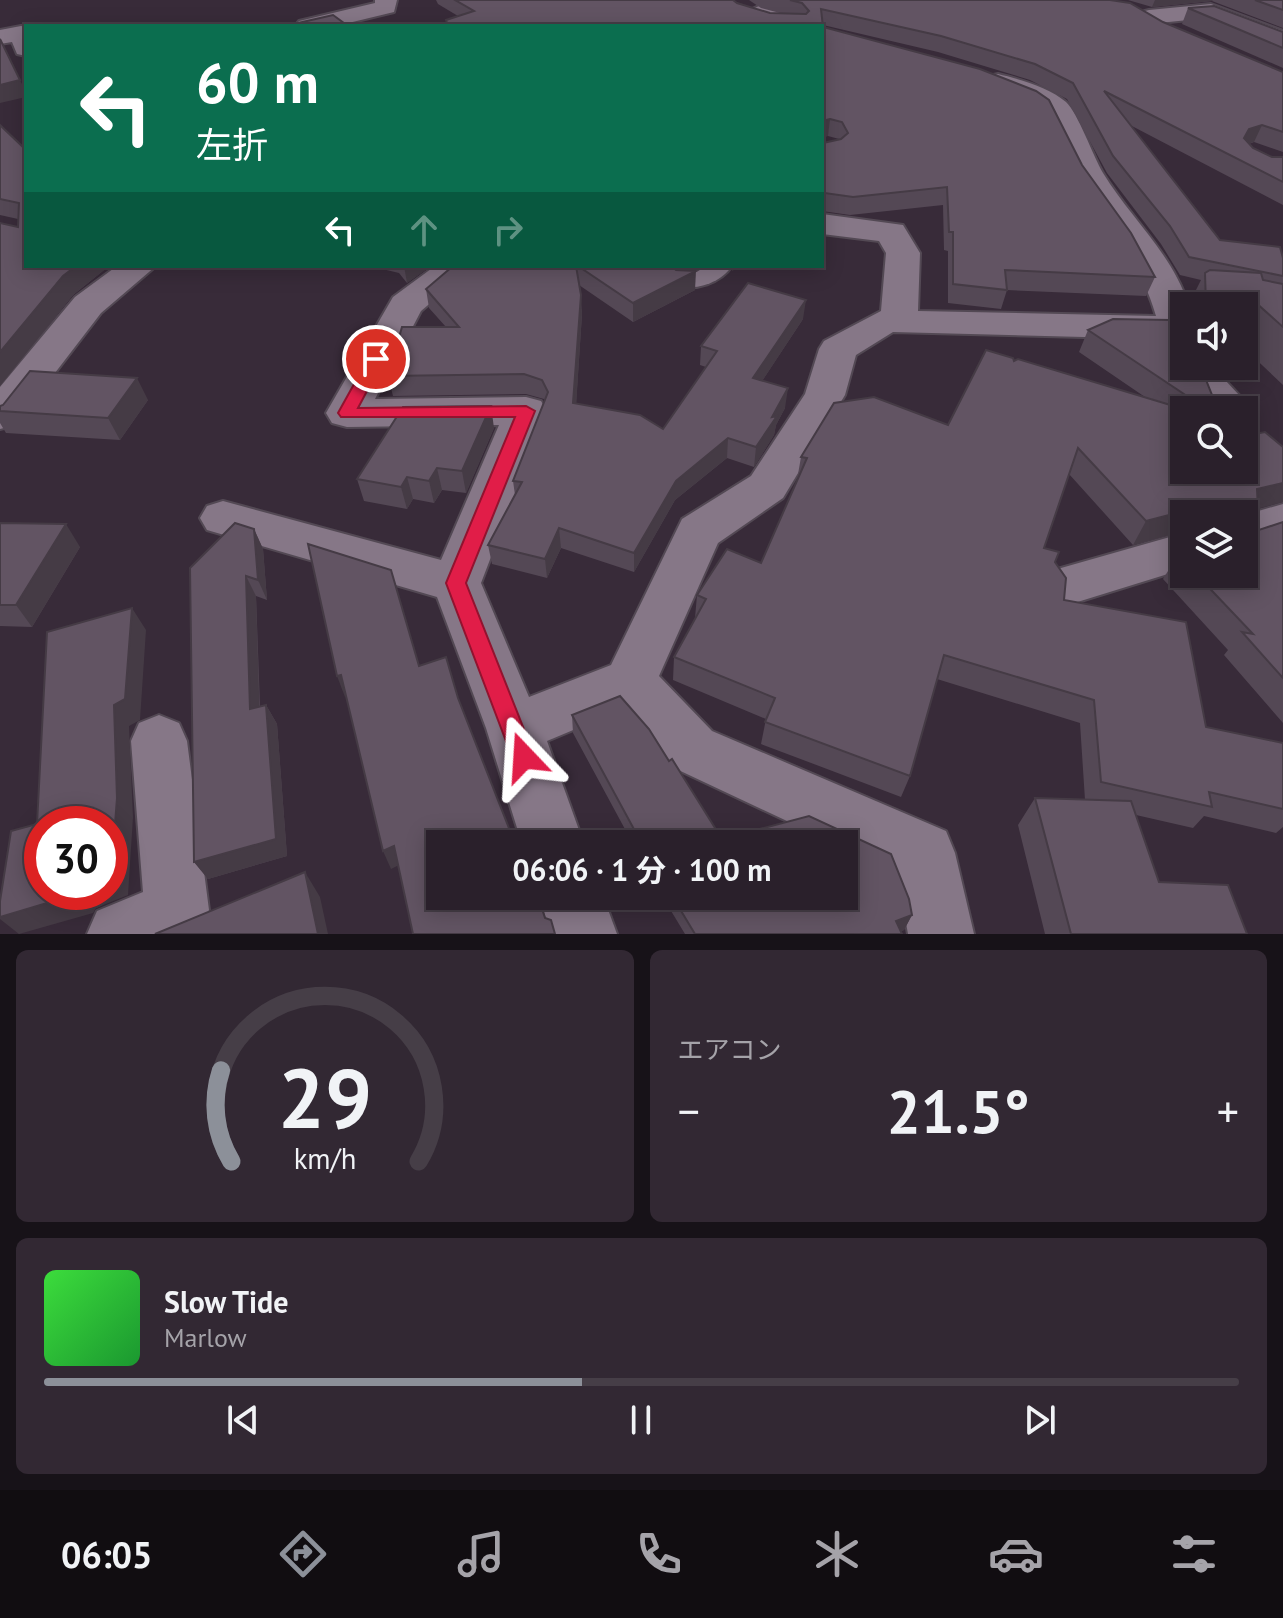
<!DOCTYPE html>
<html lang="ja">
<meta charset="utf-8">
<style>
:root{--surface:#2a202b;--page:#322833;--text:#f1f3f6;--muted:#a5a3a9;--line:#463e47;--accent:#8c9099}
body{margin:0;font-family:"PT Sans","Noto Sans JP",sans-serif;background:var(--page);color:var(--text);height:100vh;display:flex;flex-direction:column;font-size:30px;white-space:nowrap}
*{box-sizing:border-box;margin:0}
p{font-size:26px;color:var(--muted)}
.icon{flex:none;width:44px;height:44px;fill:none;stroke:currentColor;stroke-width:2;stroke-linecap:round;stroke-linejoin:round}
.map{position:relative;height:934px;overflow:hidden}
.sheet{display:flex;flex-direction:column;gap:16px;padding:16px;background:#171218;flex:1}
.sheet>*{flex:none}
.banner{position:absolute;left:24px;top:24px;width:800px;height:244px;border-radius:0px;box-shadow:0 4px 20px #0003,0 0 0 2px var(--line);background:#0b6e4f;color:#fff;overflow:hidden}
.tools{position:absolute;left:1170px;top:292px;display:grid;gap:16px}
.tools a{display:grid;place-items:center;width:88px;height:88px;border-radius:0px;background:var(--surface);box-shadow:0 4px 20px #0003,0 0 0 2px var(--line);font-size:40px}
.speed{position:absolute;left:24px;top:806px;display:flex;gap:16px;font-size:40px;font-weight:700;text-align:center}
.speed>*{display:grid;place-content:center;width:104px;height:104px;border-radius:50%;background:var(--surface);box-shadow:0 4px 20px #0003,0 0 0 2px var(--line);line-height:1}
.speed .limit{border:12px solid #d22;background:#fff;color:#111}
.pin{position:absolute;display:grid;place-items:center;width:68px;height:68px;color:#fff;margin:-34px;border:4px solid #fff;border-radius:50%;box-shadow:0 2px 8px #0007}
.me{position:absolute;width:88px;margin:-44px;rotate:340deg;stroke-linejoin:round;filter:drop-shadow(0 0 6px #0008)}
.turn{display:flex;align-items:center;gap:28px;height:168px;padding:0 40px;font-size:36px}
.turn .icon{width:104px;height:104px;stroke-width:2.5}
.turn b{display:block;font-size:56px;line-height:68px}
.lanes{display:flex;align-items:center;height:76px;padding:0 40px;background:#0003;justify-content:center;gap:40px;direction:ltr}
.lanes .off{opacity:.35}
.big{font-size:60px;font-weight:700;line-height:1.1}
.sheet .widget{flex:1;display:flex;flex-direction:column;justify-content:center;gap:12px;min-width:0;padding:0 28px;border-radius:12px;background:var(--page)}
.sheet .dial{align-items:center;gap:0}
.dial svg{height:208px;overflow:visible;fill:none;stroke:var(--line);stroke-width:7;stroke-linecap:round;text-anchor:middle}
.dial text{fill:var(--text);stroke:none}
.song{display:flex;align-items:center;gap:24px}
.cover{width:96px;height:96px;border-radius:12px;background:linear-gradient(135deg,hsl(120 70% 55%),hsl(130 70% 35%))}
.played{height:8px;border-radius:4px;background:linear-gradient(90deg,var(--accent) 45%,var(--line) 45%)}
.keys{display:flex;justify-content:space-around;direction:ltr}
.heat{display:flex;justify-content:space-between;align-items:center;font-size:44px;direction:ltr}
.sheet .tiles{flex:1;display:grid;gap:16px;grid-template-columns:1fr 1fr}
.widget:last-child{grid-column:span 2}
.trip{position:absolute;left:426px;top:830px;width:432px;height:80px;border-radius:0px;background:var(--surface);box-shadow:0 4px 20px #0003,0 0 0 2px var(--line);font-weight:700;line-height:80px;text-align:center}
.dock{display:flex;height:128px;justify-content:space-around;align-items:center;background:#110d11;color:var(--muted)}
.dock .icon{width:56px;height:56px}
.dock .on{color:var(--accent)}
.dock b{font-size:36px;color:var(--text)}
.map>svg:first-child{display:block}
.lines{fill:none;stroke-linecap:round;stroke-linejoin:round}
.minor-casing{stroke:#534954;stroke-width:4}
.minor{fill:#867787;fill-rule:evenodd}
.wall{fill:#544855;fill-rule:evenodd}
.shaded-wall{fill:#453b45}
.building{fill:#625463;stroke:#453b45;stroke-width:2;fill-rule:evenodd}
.route{fill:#e11d48;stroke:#92132f;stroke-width:2}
</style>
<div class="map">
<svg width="1283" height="934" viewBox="0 0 1283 934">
<rect width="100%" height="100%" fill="#382b39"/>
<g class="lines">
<!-- minor casing -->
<g class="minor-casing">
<g id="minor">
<polygon points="375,0 397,0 394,12 336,26 295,26 299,21 375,3"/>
<polygon points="772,0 802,0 799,5 753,26 722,26 726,21"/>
<polygon points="1211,4 1283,31 1283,47 1208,18 1149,24 1141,22 1137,17 1141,12 1149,10"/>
<polygon points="21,26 26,27 26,56 17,54 12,42 0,44 0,30"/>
<path d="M 998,74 C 1019,79 1049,87 1066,102 C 1078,113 1093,156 1103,173 C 1131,219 1172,253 1189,306 L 1184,306 L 1184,366 L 1212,366 L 1253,410 L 1244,420 L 1244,410 L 1208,410 L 1169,366 L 1174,358 L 1165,349 L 1162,339 L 893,332 L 856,355 L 845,395 L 783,498 L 718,543 L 659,676 L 712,731 L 946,831 L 955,853 L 974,934 L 908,934 L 897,872 L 844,848 L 844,844 L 836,844 L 672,767 L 621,710 L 547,741 L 584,844 L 522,844 L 486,728 L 437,597 L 207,530 L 200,518 L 207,506 L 223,501 L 441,560 L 499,425 L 347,427 L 332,423 L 326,413 L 393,297 L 435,266 L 474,266 L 421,311 L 375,399 L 526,397 L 541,401 L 547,411 L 481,583 L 529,697 L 611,665 L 682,519 L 751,476 L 805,394 L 819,349 L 824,341 L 881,311 L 886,253 L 879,241 L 822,234 L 822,214 L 903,225 L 920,253 L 918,311 L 1156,316 C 1139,257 1107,229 1076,179 C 1066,163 1055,124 1044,113 C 1030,99 995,96 985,82 L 989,76 Z"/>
<polygon points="117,266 156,266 101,313 15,425 0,429 0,387 75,297"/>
<path d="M 687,266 L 732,266 C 721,283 695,291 676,286 L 670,279 L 676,272 Z"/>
<polygon points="1283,504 1283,538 1244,551 1244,515"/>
<polygon points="1184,533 1184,569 1071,604 1054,598 1046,584 1054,570"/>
<polygon points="159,715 179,723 187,741 209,910 197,934 87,934 97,911 143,892 131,741 139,723"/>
<polygon points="539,896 603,896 617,934 551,934"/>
</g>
</g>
<!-- minor -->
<use href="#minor" class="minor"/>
</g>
<!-- wall -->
<g class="wall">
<path d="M 436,0 L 733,0 L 737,3 L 770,13 L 780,13 L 761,8 L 749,0 L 1110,0 L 1283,72 L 1283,152 L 1254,142 L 1249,144 L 1253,148 L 1272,157 L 1283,157 L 1283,205 L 1130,125 L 1220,240 L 1283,276 L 1283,385 L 1244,348 L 1244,306 L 1188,306 L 1201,280 L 1180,275 L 1161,244 L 1107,173 L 1067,99 L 1030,80 L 938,52 L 823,25 L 823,27 L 1082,165 L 1155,277 L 1146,296 L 1007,290 L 1001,309 L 948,303 L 948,251 L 944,250 L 943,205 L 850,215 L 822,211 L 822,26 L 447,26 L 446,20 L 458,16 L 438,4 ZM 828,136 L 839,139 L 839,140 L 823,143 L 822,137 Z"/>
<polygon points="1128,0 1283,0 1283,28 1212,1 1152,7"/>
<polygon points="1188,8 1283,32 1283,68 1182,24"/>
<polygon points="0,125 23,147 26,266 109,266 73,295 0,386 0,223 18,227 18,219 0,215"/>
<polygon points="370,266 431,266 407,283 399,273"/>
<polygon points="453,266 681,266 675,269 695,290 633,322 579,285 582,314 576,404 663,429 706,367 700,365 701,346 803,319 762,381 785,408 776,425 774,435 754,467 727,458 675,500 634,572 561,548 547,578 492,564 488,545 515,495 513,481 545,401 544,399 526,394 393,396 388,376 446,327 429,308 426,289"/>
<polygon points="1088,330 1178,346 1218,410 1184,410 1258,509 1259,530 1283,522 1283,723 1224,655 1228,650 1163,579 1178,555 1184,553 1184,574 1244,574 1244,514 1184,514 1184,531 1133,545 1069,474 1044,548 1055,562 1064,600 1206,727 1283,743 1283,827 1276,833 1204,816 1193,828 1136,815 1159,882 1247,934 1045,934 1018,825 1035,798 1085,800 1080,723 937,679 910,776 901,797 761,744 766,719 673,680 674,657 695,618 697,595 761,563 797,480 801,457 948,425 1014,361 1145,397 1079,352"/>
<polygon points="148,400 120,440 6,433 0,423 0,406"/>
<polygon points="494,428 466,493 442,490 434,503 413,499 407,509 364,501 357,479"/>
<polygon points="0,523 80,547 32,627 0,626"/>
<polygon points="254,529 263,549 267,600 256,596 260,706 266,705 277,724 287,856 208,879 194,862"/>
<polygon points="620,696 649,729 669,761 672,759 722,839 809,816 891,854 909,899 912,915 904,930 901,931 902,934 685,934 662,896 844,896 844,844 633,844 573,733 572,715"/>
</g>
<!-- shaded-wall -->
<g class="shaded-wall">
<polygon points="1155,0 1213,0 1212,1 1152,7"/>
<polygon points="20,80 26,93 26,97 0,103 0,85"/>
<polygon points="830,119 828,136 822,137 822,121"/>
<polygon points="1262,125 1254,142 1241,146 1249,129"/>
<polygon points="76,266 109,266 73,295 0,386 0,352 63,276"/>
<polygon points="404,266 431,266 407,283"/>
<polygon points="732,266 742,266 732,271"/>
<polygon points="696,271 695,290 633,322 633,303"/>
<polygon points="581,295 582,314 575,423 573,403"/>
<polygon points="806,300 803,319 751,398 753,378"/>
<polygon points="1255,302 1244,322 1244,307"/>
<polygon points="137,378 148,400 120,440 108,418"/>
<polygon points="788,388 785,408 776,425 774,435 754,467 756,447"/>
<polygon points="491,406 494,428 466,493 462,471"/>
<polygon points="728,438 727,458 675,500 634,572 634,553 676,481"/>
<polygon points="437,468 442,490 434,503 429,481"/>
<polygon points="407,477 413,499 407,509 401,487"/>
<polygon points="1283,483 1283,502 1242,513 1257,489"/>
<polygon points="1200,507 1196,514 1184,514 1184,531 1133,545 1146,521"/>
<polygon points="66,524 80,547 32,627 16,605"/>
<polygon points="559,528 561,548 547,578 545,559"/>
<polygon points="254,529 263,549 267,600 258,580"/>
<polygon points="246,576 256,596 260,728 250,709"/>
<polygon points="132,608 146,630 140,720 129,726 133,817 128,895 96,908 93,913 19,934 0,919 0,917 76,892 110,892 114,705"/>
<polygon points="341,675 349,695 345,697 337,676"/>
<polygon points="266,705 277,724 287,856 208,879 194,862"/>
<polygon points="394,846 401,864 391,869 383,851"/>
<polygon points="305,872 320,897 328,934 318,934"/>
<polygon points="912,915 904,930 893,934 896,921"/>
</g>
<!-- building -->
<g class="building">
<path d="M 455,0 L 733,0 L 737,3 L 770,13 L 806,14 L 809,11 L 802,3 L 790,0 L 1110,0 L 1130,3 L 1163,22 L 1283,72 L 1283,132 L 1262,125 L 1249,129 L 1244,138 L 1253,148 L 1272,157 L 1283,157 L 1283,182 L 1104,91 L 1220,240 L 1280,247 L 1283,258 L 1283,276 L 1189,257 L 1170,226 L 1113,156 L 1073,83 L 1035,64 L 941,36 L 821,9 L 823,27 L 980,69 L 1036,91 L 1049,100 L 1082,165 L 1131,233 L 1155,277 L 1005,270 L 1007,290 L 953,284 L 953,232 L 949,232 L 947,187 L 853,197 L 825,193 L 822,199 L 822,26 L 448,26 L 446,20 L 474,11 ZM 830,119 L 842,122 L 848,133 L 841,139 L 823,143 L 822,121 Z"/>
<polygon points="1255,0 1283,0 1283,10"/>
<polygon points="1214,6 1283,32 1283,48 1188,8"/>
<polygon points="333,15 348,26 285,26"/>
<polygon points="0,39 20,80 0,85"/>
<polygon points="0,125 23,147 26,148 26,266 76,266 63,276 0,352 0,223 18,227 19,203 0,199"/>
<polygon points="453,266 576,266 581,295 573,403 640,415 663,429 717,351 701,346 748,283 806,300 753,378 788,388 772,417 777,416 756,447 728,438 676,481 634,553 559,528 545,559 488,545 522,482 513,481 548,392 542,380 524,374 388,376 402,327 459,327 426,289"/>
<polygon points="578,266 672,266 676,270 696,271 633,303"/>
<polygon points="1210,270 1261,273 1263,280 1283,284 1283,327 1255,302 1244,307 1244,306 1206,306 1205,273"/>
<polygon points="1113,319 1170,320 1181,337 1178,346 1184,353 1184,366 1196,366 1204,375 1218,410 1208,410 1088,330"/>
<polygon points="986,350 1013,358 1014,361 1018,359 1187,410 1184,410 1184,470 1244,470 1244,436 1265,432 1283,447 1283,483 1257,489 1259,530 1283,522 1283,678 1242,632 1253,634 1196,574 1244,574 1244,514 1201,514 1200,507 1146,521 1078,448 1044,548 1059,552 1055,562 1066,578 1064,600 1186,622 1206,727 1283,743 1283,809 1209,792 1212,807 1101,782 1094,700 944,655 910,776 765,722 775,698 674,657 706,599 697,595 727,549 761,563 807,458 801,457 834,403 874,397 948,425"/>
<polygon points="30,371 137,378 108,418 0,411 0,406 3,405"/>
<polygon points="491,406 462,471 437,468 429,481 407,477 401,487 357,479 403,407"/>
<polygon points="0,523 66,524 16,605 0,605"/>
<polygon points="235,523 254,529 258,580 246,576 250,709 266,705 276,839 194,862 190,568"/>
<polygon points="308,544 391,570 419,666 446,657 458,698 514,841 521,838 523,844 440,844 440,896 538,896 545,918 551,920 555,934 413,934 394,846 383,851 341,675 337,676"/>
<polygon points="1184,553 1184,561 1178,555"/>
<polygon points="132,608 125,699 114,705 117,798 111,877 110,824 42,824 42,892 76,892 74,895 0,917 0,901 11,831 37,824 47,632"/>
<polygon points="620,696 649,729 669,761 672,759 722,839 809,816 891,854 909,899 912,915 896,921 902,934 695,934 672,896 844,896 844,844 642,844 572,715"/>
<polygon points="1035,798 1131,801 1159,882 1228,885 1247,934 1071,934"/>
<polygon points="305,872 318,934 155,934"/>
</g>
<!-- route -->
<polygon class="route" points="376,354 384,359 358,408 526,406 535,411 466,583 535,757 532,765 524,768 515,765 512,757 446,583 515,417 341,417 338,413 368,359"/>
</svg>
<div class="tools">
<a><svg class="icon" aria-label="sound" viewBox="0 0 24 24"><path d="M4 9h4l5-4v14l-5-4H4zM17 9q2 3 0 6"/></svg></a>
<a><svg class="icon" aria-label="search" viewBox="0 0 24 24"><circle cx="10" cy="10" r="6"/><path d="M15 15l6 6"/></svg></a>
<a><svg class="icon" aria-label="layers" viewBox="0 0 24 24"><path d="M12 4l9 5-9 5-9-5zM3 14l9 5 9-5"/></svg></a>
</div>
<div class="speed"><div class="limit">30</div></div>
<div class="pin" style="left:376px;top:359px;background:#d93025"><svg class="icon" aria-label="arrive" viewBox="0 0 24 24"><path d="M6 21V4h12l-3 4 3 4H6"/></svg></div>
<svg class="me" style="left:524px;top:757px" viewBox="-20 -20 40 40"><path d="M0-17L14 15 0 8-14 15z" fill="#e11d48" stroke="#fff" stroke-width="4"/></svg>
<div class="trip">06:06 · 1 分 · 100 m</div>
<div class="banner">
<div class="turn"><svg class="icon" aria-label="left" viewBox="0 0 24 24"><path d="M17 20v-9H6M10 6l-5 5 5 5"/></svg><div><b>60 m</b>左折</div></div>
<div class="lanes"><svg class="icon" aria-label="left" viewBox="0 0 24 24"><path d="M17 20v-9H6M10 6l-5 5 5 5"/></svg><svg class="icon off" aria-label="ahead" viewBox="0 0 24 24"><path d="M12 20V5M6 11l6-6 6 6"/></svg><svg class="icon off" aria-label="right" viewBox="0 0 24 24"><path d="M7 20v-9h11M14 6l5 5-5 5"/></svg></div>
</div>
</div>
<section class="sheet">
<div class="tiles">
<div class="widget dial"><svg viewBox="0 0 100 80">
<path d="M14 69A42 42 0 1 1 86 69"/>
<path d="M14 69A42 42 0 0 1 10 34" stroke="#8c9099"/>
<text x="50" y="56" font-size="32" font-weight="700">29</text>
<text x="50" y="72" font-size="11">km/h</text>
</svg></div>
<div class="widget"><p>エアコン</p>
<div class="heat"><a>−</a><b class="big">21.5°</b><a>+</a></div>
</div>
<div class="widget">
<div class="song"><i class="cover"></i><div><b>Slow Tide</b><p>Marlow</p></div></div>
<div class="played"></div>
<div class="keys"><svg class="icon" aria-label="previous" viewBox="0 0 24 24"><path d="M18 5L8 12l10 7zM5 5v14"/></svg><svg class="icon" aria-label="pause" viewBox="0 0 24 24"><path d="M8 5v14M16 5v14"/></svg><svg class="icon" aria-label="next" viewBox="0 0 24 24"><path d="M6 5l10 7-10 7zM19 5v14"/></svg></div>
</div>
</div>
</section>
<nav class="dock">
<b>06:05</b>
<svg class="icon on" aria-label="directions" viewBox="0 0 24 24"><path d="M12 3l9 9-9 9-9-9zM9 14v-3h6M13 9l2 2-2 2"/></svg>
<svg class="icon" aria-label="music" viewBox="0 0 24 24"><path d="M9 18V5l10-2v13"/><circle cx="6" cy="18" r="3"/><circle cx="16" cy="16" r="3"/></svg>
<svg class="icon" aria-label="phone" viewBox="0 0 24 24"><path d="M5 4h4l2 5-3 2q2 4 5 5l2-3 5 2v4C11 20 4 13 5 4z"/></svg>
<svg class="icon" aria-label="climate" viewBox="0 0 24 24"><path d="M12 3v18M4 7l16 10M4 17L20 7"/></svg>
<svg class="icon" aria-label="car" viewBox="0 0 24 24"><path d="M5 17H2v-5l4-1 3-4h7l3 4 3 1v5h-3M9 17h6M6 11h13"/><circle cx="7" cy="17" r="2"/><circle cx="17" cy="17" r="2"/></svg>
<svg class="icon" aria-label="filters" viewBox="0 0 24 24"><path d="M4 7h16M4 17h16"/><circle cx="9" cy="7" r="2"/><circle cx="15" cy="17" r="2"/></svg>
</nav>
